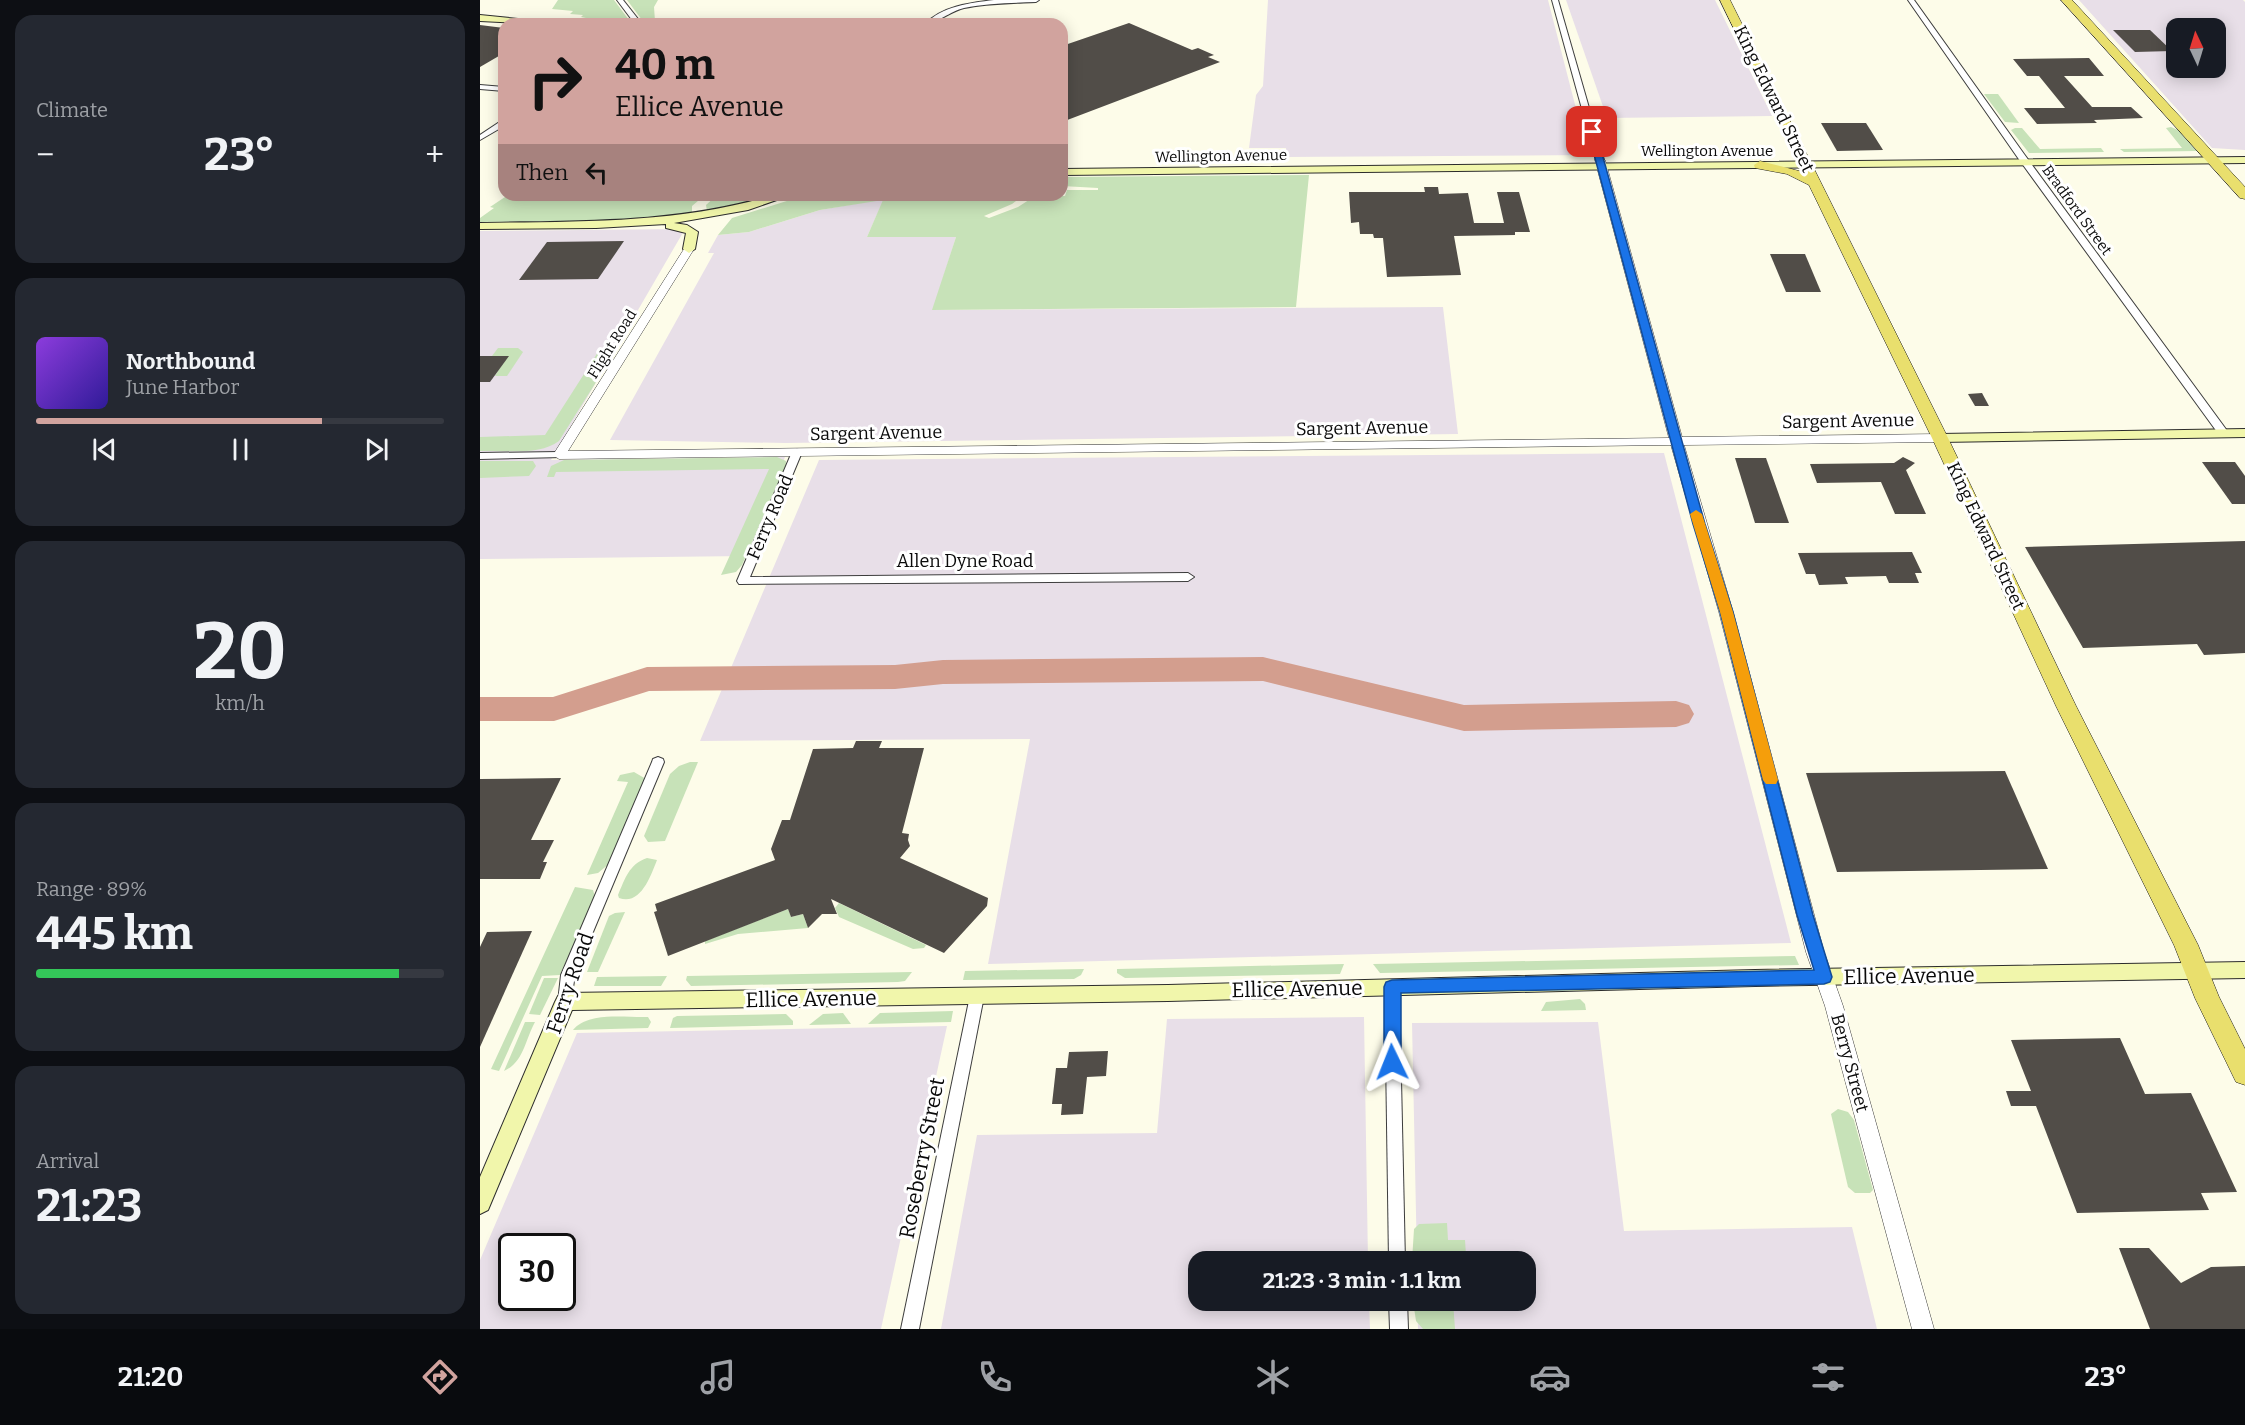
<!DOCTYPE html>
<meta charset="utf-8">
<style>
:root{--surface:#171b24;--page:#242831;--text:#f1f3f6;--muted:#9ea1a6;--line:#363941;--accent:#d1a39e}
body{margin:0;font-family:Bitter,serif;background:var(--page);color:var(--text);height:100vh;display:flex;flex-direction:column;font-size:22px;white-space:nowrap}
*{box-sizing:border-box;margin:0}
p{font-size:20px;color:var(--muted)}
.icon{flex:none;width:33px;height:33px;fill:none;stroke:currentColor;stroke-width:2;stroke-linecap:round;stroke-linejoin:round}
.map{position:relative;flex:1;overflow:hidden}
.sheet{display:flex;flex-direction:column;gap:15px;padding:15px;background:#0d0f14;width:480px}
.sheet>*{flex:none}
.banner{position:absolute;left:18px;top:18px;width:570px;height:183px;border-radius:18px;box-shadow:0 3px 15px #0003;background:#d1a39e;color:#111;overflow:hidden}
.needle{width:39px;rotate:356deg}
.tools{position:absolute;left:1686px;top:18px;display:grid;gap:12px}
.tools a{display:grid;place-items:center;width:60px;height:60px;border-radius:12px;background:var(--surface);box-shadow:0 3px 15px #0003;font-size:30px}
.speed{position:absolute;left:18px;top:1233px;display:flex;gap:12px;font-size:30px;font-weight:700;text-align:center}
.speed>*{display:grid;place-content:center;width:78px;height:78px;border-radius:50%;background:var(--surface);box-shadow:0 3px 15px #0003;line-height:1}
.speed .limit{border:3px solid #111;border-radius:9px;background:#fff;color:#111}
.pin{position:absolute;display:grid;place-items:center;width:51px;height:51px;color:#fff;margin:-26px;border-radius:12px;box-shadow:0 3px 9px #0006}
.me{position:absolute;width:66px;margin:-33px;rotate:358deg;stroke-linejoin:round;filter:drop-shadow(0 0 4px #0008)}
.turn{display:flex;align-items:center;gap:21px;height:126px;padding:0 18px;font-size:27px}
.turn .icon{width:78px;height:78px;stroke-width:2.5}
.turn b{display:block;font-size:42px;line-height:51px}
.then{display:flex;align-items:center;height:57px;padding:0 18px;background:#0003;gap:12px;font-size:22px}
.big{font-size:45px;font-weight:700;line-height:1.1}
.sheet .tile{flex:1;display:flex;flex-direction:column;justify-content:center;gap:9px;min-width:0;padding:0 21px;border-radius:18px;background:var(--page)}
.sheet .dial{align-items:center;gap:0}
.dial b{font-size:78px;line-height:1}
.song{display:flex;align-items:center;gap:18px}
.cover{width:72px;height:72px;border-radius:9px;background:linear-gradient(135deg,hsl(270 70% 55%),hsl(250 70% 35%))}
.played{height:6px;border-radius:3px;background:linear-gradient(90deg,var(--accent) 70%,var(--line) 70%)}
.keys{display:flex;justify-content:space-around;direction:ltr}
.heat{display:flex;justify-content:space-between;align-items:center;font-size:33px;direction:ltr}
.charge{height:9px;border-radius:4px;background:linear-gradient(90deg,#34c759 89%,var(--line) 0)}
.trip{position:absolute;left:708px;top:1251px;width:348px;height:60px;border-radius:18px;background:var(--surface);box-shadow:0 3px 15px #0003;font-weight:700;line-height:60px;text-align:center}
.tabs{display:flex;height:96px;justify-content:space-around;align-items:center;background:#090b0e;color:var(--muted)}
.tabs .icon{width:42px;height:42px}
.tabs .on{color:var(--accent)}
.tabs b{font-size:27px;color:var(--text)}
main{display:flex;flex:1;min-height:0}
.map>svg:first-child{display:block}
.industrial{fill:#e8dfe8;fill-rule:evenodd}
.green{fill:#c7e2b8}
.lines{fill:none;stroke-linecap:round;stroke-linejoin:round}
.taxiway{fill:#d39e8e;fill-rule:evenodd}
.building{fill:#514d48}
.minor-casing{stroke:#3d3d3d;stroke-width:2}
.tertiary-casing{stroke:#3d3d3d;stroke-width:1}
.secondary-casing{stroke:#2c2c2c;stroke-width:2}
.primary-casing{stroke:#1b1b1b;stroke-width:1}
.minor{fill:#fff;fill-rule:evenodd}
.tertiary{fill:#fff;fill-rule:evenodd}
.secondary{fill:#f1f6ab;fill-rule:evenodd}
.primary{fill:#e9df6d;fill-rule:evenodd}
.route{fill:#1a73e8;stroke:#114b97;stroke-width:1.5}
.slow{fill:#f59e0b}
.labels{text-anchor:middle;stroke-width:6;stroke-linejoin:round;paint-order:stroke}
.far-street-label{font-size:15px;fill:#0a0a0a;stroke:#fff}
.street-label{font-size:18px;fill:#0a0a0a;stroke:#fff}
.near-street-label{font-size:21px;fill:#0a0a0a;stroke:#fff}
</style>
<main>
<section class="sheet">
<div class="tile"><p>Climate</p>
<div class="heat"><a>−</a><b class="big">23°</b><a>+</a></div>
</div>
<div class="tile">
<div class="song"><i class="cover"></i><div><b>Northbound</b><p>June Harbor</p></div></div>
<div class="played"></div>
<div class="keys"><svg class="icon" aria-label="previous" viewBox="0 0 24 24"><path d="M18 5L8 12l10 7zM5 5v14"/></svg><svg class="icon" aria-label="pause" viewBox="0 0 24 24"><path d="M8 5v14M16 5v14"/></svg><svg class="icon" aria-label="next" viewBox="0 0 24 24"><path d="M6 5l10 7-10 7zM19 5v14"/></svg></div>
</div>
<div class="tile dial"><b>20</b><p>km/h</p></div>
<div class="tile"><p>Range · 89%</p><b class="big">445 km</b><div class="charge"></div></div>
<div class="tile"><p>Arrival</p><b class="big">21:23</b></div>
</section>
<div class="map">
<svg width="1765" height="1329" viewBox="0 0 1765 1329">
<rect width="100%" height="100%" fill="#fdfce9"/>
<!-- industrial -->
<g class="industrial">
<polygon points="788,0 1068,0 1108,155 806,157 806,148 769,148 776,95 783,86"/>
<polygon points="1086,0 1235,0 1292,116 1127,118"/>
<path d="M 1599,0 L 1763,0 L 1765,2 L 1765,150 L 1732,148 ZM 1696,28 L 1736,28 L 1736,68 L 1696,68 Z"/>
<polygon points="404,199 387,237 476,237 453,310 963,307 978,434 305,443 130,440 234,253 228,253 238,235 269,232 340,210"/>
<polygon points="205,229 71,460 305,457 266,556 0,559 0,231"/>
<polygon points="1184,453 1311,943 508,964 550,739 220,741 339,460"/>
<polygon points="884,1017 888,1261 718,1262 718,1300 889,1301 890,1329 461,1329 497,1135 677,1133 687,1019"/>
<polygon points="1118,1022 1144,1231 1372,1227 1397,1329 938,1329 937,1301 1046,1300 1046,1262 937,1261 932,1023"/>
<path d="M 467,1026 L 401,1329 L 0,1329 L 0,1260 L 97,1033 ZM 32,1246 L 82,1246 L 82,1298 L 32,1298 Z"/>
</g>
<!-- green -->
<g class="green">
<polygon points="78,0 134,0 152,24 136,24 101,17 103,15 90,14 93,11 72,9"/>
<polygon points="147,0 178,0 174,7 175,21 171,24 165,24"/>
<polygon points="1504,94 1518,94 1539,123 1525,122"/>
<polygon points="1691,127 1698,130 1717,151 1644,152 1640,149 1702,148 1686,128"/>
<polygon points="1535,128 1542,128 1560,149 1621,148 1624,152 1549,153 1531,130"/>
<polygon points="829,175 816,307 452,310 476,237 387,237 403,200 340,210 269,232 238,235 252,218 326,195 544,195 532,204 504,216 509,218 538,207 555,196 585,196 587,190 618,190 618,188 582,186 582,177"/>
<polygon points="28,195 52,196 225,195 212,206 212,213 157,221 0,222 0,218 14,208 10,207"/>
<polygon points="237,195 295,195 271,203 227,211 226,205"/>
<polygon points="18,348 38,348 43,352 27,376 15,376 27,356 12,356"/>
<path d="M 120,349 L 135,352 L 79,441 C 59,456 25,450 0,451 L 0,437 L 65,435 Z"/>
<polygon points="297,457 306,461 306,465 262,565 256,572 241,575 289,469 76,472 74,477 67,477 71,466 84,460"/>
<polygon points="0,461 53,461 56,466 49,476 0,478"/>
<polygon points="210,762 218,762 185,841 168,842 164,836 190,774 199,766"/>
<polygon points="154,772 166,779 130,863 118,873 107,875 148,782 137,781 140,775"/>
<path d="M 167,858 L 177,860 C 171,875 161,906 139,898 L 138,895 C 145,879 149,864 167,858 Z"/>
<polygon points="95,887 113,890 115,897 80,975 62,976 19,1071 11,1069"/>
<polygon points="359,903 446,945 444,948 433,949 359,917 355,908"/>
<polygon points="308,909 311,917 323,914 328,928 258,934 225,944 225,941"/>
<polygon points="145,912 118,972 107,972 129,916 135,913"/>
<polygon points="1315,956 1319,965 900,973 893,964"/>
<polygon points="864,964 860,974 645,978 637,973 637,969"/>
<polygon points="604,969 601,975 594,979 483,980 485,971"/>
<polygon points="432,972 425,981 418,982 211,986 206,980 207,976"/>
<polygon points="187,976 181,986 114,986 117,977"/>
<polygon points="64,978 78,978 60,1015 49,1014"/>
<polygon points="1100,999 1105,1004 1106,1010 1061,1011 1066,1002"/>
<polygon points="473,1011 471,1022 388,1024 400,1013"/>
<polygon points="363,1013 371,1024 329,1025 343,1014"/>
<polygon points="306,1014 313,1021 313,1025 190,1028 193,1018 197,1016"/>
<path d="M 168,1017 L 171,1022 L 168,1028 L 93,1030 C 109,1011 146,1018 168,1017 Z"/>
<path d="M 45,1022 L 55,1022 C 45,1040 44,1062 24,1071 Z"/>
<polygon points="1358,1109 1368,1112 1374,1120 1393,1190 1390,1193 1375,1193 1368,1187 1351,1114"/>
<polygon points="967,1223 968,1240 985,1240 986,1255 970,1255 970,1261 932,1261 934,1229 939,1224"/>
<polygon points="933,1301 973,1301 975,1329 943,1329 936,1321"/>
</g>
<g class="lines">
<!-- taxiway -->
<polygon class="taxiway" points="783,657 984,705 1196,701 1209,705 1214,714 1209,723 1196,727 984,731 783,681 463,684 415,689 169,691 74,721 0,721 0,697 73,697 167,667 415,665 463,660"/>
</g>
<!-- building -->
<g class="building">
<polygon points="649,23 712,50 718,48 734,55 728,57 740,62 582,122 582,46"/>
<polygon points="0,25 24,28 24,53 0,67"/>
<polygon points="1633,30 1670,30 1692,51 1655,52"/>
<polygon points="1609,58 1624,76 1584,76 1612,107 1651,107 1663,118 1614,120 1617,123 1557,124 1544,108 1585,108 1559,76 1547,76 1533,59"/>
<polygon points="1341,123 1386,123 1403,150 1357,151"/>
<polygon points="944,187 958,187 959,194 988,193 994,223 1024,223 1017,192 1039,192 1050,232 1035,232 1035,235 974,236 981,275 907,277 903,238 894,238 893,234 880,234 879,222 871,223 869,192 945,192"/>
<polygon points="144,241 118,279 39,280 67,242"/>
<polygon points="1290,254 1325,254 1341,292 1306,292"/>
<polygon points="0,356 29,356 10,382 0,382"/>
<polygon points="1502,393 1509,406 1495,406 1488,394"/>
<polygon points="1423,457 1435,463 1426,470 1446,514 1415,514 1401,482 1337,483 1330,464 1414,463"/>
<polygon points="1255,458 1286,458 1309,523 1275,523"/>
<polygon points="1722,462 1755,462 1765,476 1765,504 1752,504"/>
<polygon points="1765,541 1765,653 1724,655 1717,644 1603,648 1545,547"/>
<polygon points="1432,552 1442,573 1435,573 1439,583 1409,583 1406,576 1365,577 1368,584 1339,585 1335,574 1326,574 1318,553"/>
<polygon points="376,741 402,741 399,748 444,748 422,833 429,834 428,840 430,846 420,858 508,898 507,906 464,953 351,899 357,914 342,914 328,928 323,914 311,917 308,909 188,956 174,912 177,911 175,904 295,860 291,849 302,820 310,820 333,749 373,748"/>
<polygon points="1525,771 1568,869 1357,872 1326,773"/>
<polygon points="81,778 51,840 74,840 63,862 67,862 60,879 0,879 0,779"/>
<polygon points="52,931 0,1047 0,947 7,932"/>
<polygon points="1640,1038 1665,1094 1711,1093 1757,1192 1721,1193 1729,1210 1597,1213 1556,1106 1531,1106 1526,1091 1551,1091 1531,1040"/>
<polygon points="628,1051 626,1076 607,1077 603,1114 581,1115 582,1104 572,1104 576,1068 587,1068 589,1052"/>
<polygon points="1639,1248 1669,1248 1701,1283 1731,1267 1765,1266 1765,1329 1670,1329"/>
</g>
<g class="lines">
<!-- minor casing -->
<g class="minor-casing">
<g id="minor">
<polygon points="137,0 143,0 162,24 155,24"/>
<path d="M 514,0 L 559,0 L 556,2 C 532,3 507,3 484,8 C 471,11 455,24 445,24 C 463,6 489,3 514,0 Z"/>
<polygon points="1072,0 1078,0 1124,160 1123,162 1116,160"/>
<polygon points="1428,0 1434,0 1544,154 1748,432 1748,436 1740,436 1538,158"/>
<polygon points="0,85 24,87 24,91 0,89"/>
<polygon points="21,121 24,121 24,126 0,140 0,135"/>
<polygon points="317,449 322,452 270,577 708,573 714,577 708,581 259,584 257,581 312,452"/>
<polygon points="79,452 83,453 84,455 83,457 0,459 0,453"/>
<polygon points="178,757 183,759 184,762 95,975 90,1006 85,1008 80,1006 78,1002 81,975 172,762 173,759"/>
<polygon points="912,981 917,983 919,987 925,1262 909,1262 905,987 907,983"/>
<polygon points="497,990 502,992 504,996 439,1329 421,1329 490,996 492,992"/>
<polygon points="909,1300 927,1300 928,1329 910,1329"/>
</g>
</g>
<!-- tertiary casing -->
<g class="tertiary-casing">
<polygon id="tertiary" points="1117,158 1125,160 1202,437 1460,434 1466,438 1460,442 1204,445 1253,612 1344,952 1363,1006 1454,1329 1432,1329 1345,1006 1326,952 1239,612 1191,445 79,459 73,455 204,249 209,246 214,249 88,451 1189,438 1115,160"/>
</g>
<!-- secondary casing -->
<g class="secondary-casing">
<g id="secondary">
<polygon points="0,15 58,21 63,24 0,21"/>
<polygon points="1765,157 1765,163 582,175 582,169"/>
<path d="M 293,195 L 311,195 L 268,210 L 194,223 L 207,225 L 218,232 L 215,249 L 209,253 L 203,249 L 206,233 L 186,228 L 186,224 L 116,228 L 0,229 L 0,223 C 99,221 198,224 293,195 Z"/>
<polygon points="1765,429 1765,437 1460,442 1453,438 1460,434"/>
<polygon points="1765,962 1765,978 1275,986 688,1001 92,1010 8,1210 0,1214 0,1177 75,1002 78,996 85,993 688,985 1275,970"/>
</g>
</g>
<!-- primary casing -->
<g class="primary-casing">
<g id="primary">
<polygon points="1240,0 1250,0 1468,438 1596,706 1718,945 1739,997 1765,1049 1765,1085 1756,1082 1715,998 1694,945 1576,706 1452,438 1329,185 1307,174 1275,168 1274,165 1280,161 1323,172"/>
<polygon points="1581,0 1592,0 1765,187 1765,199 1760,198"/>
</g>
</g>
<!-- minor -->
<use href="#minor" class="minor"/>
<!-- tertiary -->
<use href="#tertiary" class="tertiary"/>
<!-- secondary -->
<use href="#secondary" class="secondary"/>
<!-- primary -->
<use href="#primary" class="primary"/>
</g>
<!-- route -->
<polygon class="route" points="1112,129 1116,132 1225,524 1253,612 1333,915 1352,977 1350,982 1344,984 921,993 921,1062 919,1067 912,1070 906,1067 904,1062 904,987 906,982 912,980 1334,970 1317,915 1240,612 1213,524 1108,132"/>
<!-- slow -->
<polygon class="slow" points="1216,510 1222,514 1253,612 1298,780 1296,784 1286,784 1283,780 1240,612 1210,514"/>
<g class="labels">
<!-- far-street labels -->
<g class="far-street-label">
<text x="1227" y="156">Wellington Avenue</text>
<text transform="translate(741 156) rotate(-1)" y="5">Wellington Avenue</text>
<text transform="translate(1597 210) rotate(54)" y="5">Bradford Street</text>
<text transform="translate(132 344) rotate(-58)" y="5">Flight Road</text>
</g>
<!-- street labels -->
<g class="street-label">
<text transform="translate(1294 99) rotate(64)" y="6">King Edward Street</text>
<text transform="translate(1368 421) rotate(-1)" y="6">Sargent Avenue</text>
<text transform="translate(882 428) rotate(-1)" y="6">Sargent Avenue</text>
<text transform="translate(396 433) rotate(-1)" y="6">Sargent Avenue</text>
<text transform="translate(290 517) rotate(-67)" y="6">Ferry Road</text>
<text transform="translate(1506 536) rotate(65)" y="6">King Edward Street</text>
<text x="485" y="567">Allen Dyne Road</text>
<text transform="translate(1370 1063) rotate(75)" y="6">Berry Street</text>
</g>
<!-- near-street labels -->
<g class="near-street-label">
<text transform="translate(1429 976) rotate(-1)" y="7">Ellice Avenue</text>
<text transform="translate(90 983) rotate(-71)" y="7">Ferry Road</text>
<text transform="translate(817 989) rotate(-1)" y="7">Ellice Avenue</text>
<text transform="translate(331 999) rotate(-1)" y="7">Ellice Avenue</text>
<text transform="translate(442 1158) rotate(-79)" y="7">Roseberry Street</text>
</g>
</g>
</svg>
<div class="tools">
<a><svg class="needle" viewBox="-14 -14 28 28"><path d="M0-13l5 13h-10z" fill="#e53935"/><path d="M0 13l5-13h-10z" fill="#9ea1a6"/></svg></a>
</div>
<div class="speed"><div class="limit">30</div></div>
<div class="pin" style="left:1112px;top:132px;background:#d93025"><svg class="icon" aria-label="arrive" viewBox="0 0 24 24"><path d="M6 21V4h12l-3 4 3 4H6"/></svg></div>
<svg class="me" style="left:912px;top:1062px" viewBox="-20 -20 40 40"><path d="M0-17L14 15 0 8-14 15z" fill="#1a73e8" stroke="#fff" stroke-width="4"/></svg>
<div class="trip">21:23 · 3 min · 1.1 km</div>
<div class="banner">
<div class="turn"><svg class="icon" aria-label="right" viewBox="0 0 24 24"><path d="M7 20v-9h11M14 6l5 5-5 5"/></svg><div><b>40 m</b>Ellice Avenue</div></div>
<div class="then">Then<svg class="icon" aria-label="left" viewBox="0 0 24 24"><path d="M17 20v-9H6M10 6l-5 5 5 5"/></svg></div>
</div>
</div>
</main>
<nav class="tabs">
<b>21:20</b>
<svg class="icon on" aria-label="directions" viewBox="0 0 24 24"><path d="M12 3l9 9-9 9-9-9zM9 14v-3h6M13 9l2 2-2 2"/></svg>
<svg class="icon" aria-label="music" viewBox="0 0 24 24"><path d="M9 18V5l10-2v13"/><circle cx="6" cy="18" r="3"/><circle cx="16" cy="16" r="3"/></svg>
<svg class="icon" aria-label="phone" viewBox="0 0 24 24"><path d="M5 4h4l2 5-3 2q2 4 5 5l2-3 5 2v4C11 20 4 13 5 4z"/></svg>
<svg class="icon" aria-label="climate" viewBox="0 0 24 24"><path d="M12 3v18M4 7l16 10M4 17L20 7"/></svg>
<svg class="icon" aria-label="car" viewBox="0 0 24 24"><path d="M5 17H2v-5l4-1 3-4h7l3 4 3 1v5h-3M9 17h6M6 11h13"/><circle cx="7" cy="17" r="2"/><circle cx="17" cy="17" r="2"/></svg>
<svg class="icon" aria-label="filters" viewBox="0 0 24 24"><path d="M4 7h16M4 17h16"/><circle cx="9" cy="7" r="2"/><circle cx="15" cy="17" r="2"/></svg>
<b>23°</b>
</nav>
